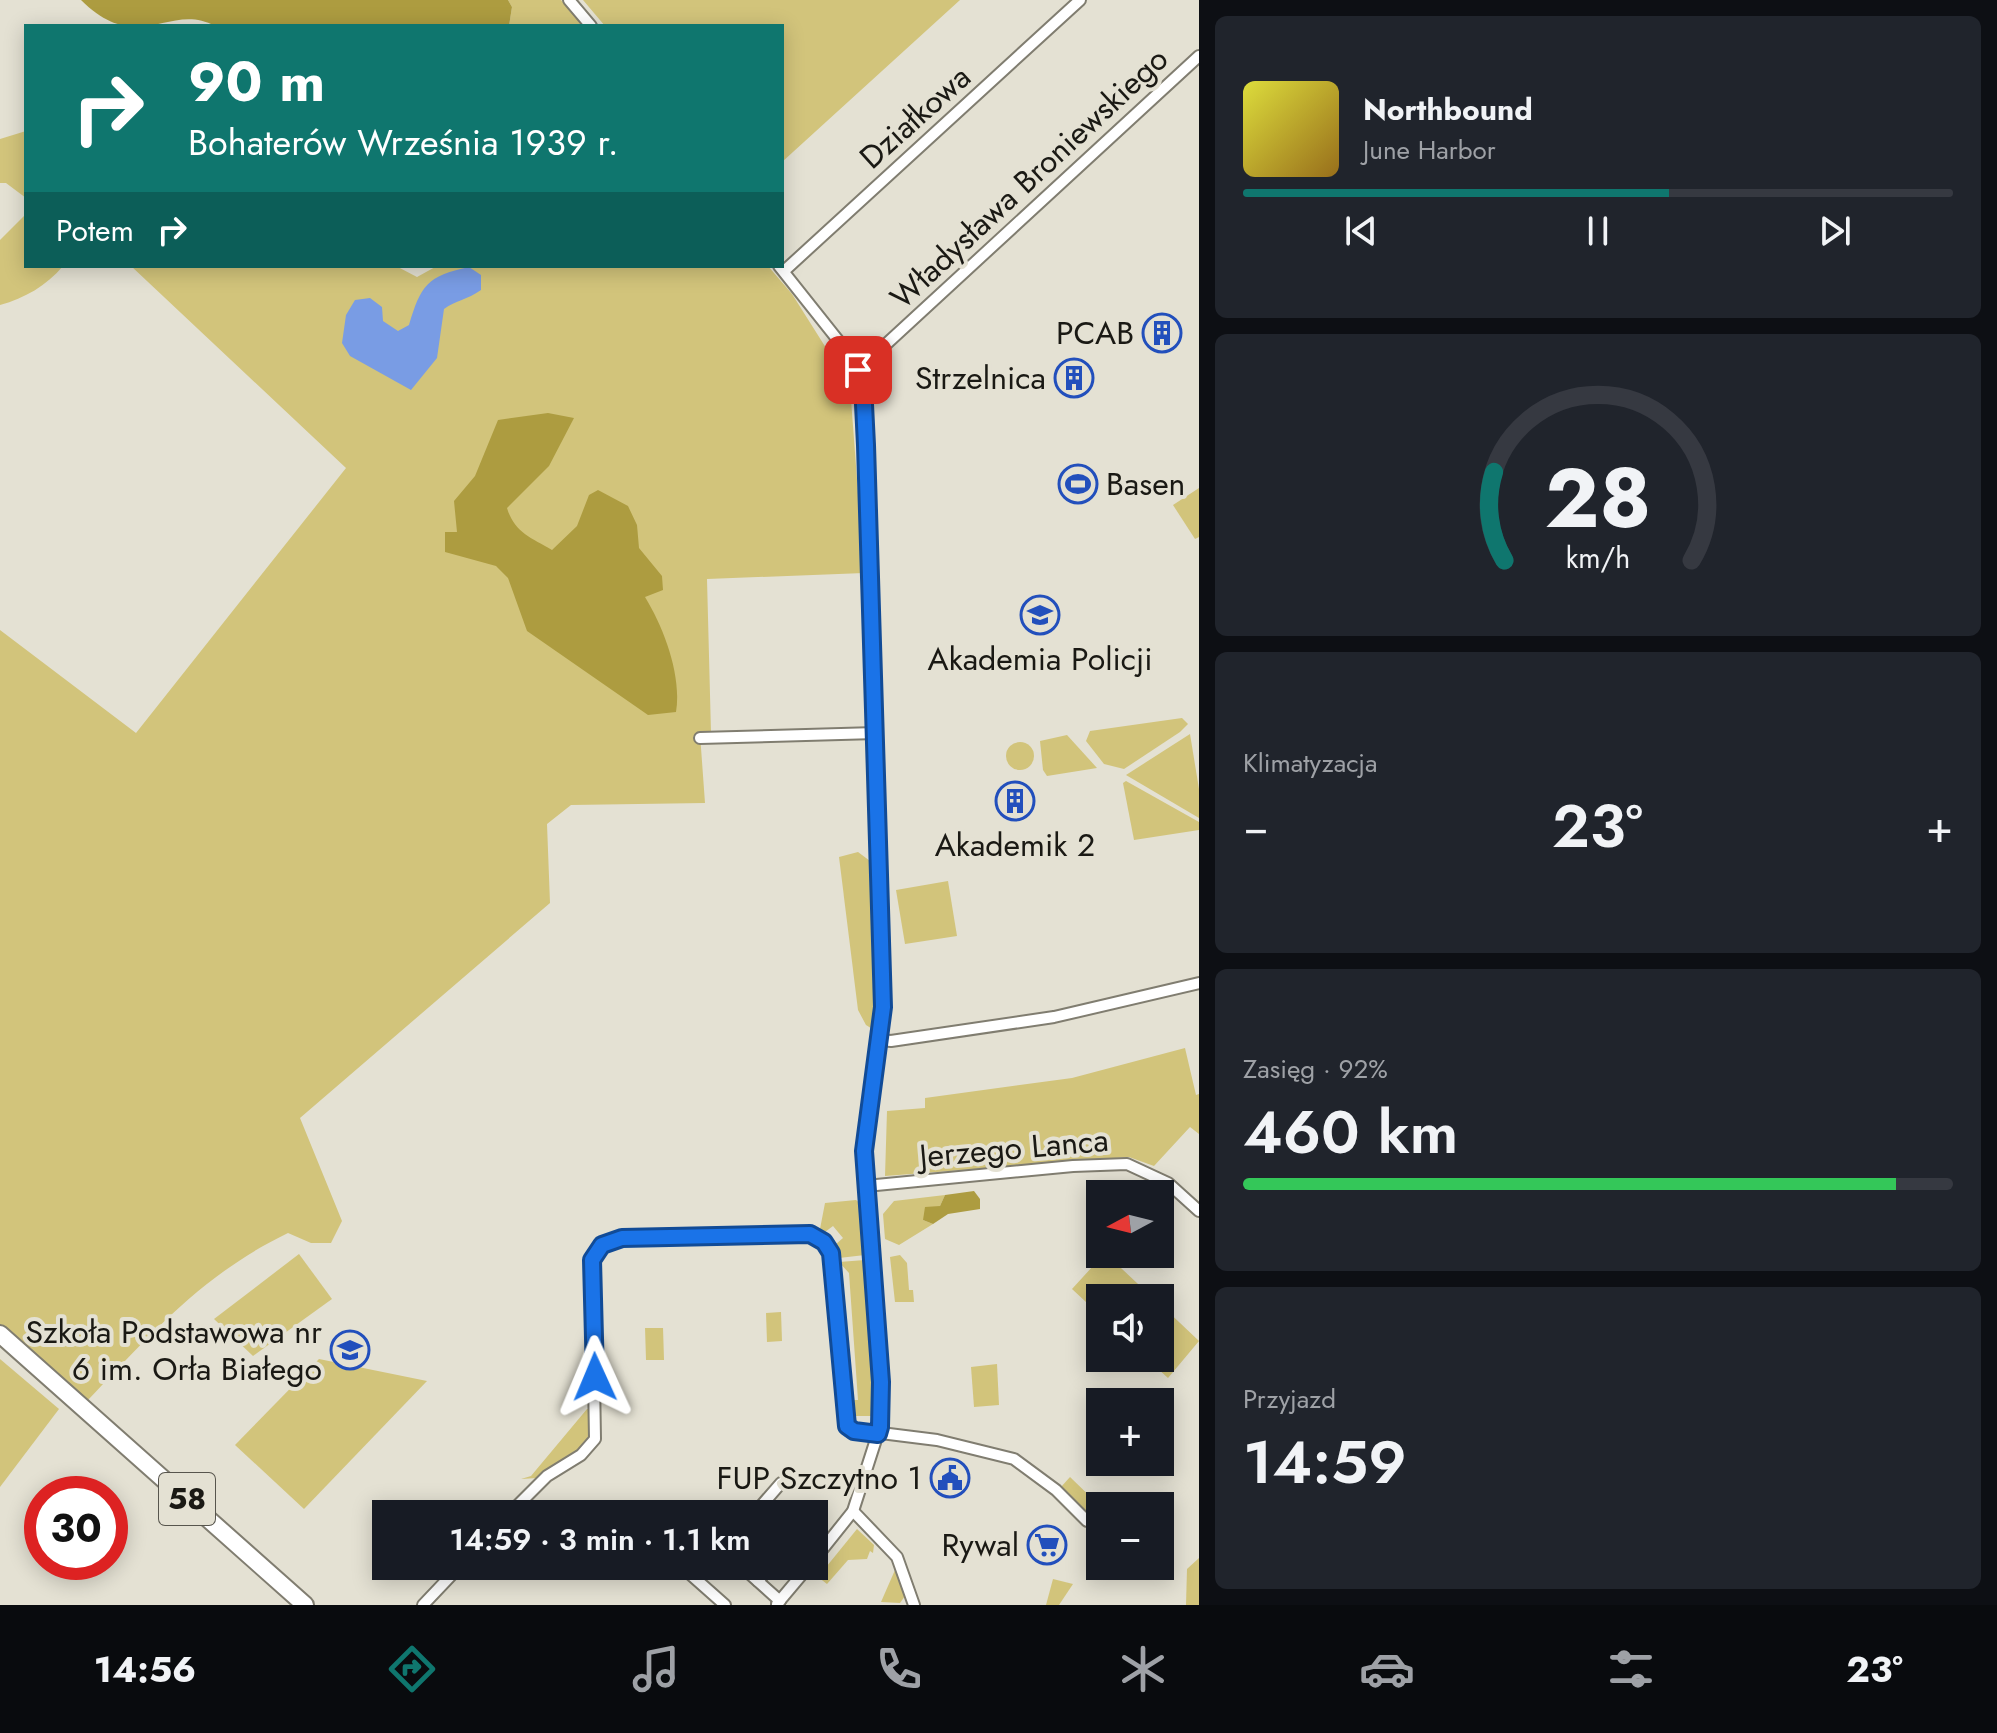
<!DOCTYPE html>
<html lang="pl">
<meta charset="utf-8">
<style>
:root{--surface:#171b24;--page:#20242c;--text:#f1f3f6;--muted:#9ea1a6;--line:#363941;--accent:#0f766e}
body{margin:0;font-family:Jost,sans-serif;background:var(--page);color:var(--text);height:100vh;display:flex;flex-direction:column;font-size:30px;white-space:nowrap}
*{box-sizing:border-box;margin:0}
p{font-size:26px;color:var(--muted)}
.icon{flex:none;width:44px;height:44px;fill:none;stroke:currentColor;stroke-width:2;stroke-linecap:round;stroke-linejoin:round}
.map{position:relative;flex:1;overflow:hidden}
.details{display:flex;flex-direction:column;gap:16px;padding:16px;background:#0d0f14;width:798px}
.details>*{flex:none}
.top-card{position:absolute;left:24px;top:24px;width:760px;height:244px;border-radius:0px;box-shadow:0 4px 20px #0003;background:#0f766e;color:#fff;overflow:hidden}
.needle{width:52px;rotate:263deg}
.fabs{position:absolute;left:1086px;top:1180px;display:grid;gap:16px}
.fabs a{display:grid;place-items:center;width:88px;height:88px;border-radius:0px;background:var(--surface);box-shadow:0 4px 20px #0003;font-size:40px}
.speed{position:absolute;left:24px;top:1476px;display:flex;gap:16px;font-size:40px;font-weight:700;text-align:center}
.speed>*{display:grid;place-content:center;width:104px;height:104px;border-radius:50%;background:var(--surface);box-shadow:0 4px 20px #0003;line-height:1}
.speed .limit{border:12px solid #d22;background:#fff;color:#111}
.pin{position:absolute;display:grid;place-items:center;width:68px;height:68px;color:#fff;margin:-34px;border-radius:16px;box-shadow:0 4px 12px #0006}
.me{position:absolute;width:88px;margin:-44px;rotate:359deg;stroke-linejoin:round;filter:drop-shadow(0 0 6px #0008)}
.turn{display:flex;align-items:center;gap:28px;height:168px;padding:0 32px;font-size:36px}
.turn .icon{width:104px;height:104px;stroke-width:2.5}
.turn b{display:block;font-size:56px;line-height:68px}
.then{display:flex;align-items:center;height:76px;padding:0 32px;background:#0003;gap:16px;font-size:30px}
.big{font-size:60px;font-weight:600;line-height:1.1}
.details .tile{flex:1;display:flex;flex-direction:column;justify-content:center;gap:12px;min-width:0;padding:0 28px;border-radius:12px;background:var(--page)}
.details .dial{align-items:center;gap:0}
.dial svg{height:208px;overflow:visible;fill:none;stroke:var(--line);stroke-width:7;stroke-linecap:round;text-anchor:middle}
.dial text{fill:var(--text);stroke:none}
.song{display:flex;align-items:center;gap:24px}
.cover{width:96px;height:96px;border-radius:12px;background:linear-gradient(135deg,hsl(60 70% 55%),hsl(40 70% 35%))}
.played{height:8px;border-radius:4px;background:linear-gradient(90deg,var(--accent) 60%,var(--line) 60%)}
.keys{display:flex;justify-content:space-around;direction:ltr}
.heat{display:flex;justify-content:space-between;align-items:center;font-size:44px;direction:ltr}
.charge{height:12px;border-radius:6px;background:linear-gradient(90deg,#34c759 92%,var(--line) 0)}
.trip{position:absolute;left:372px;top:1500px;width:456px;height:80px;border-radius:0px;background:var(--surface);box-shadow:0 4px 20px #0003;font-weight:600;line-height:80px;text-align:center}
.menu{display:flex;height:128px;justify-content:space-around;align-items:center;background:#090b0e;color:var(--muted)}
.menu .icon{width:56px;height:56px}
.menu .current{color:var(--accent)}
.menu b{font-size:36px;color:var(--text)}
main{display:flex;flex:1;min-height:0}
.map>svg:first-child{display:block}
.green{fill:#d2c47b}
.forest{fill:#ad9c40}
.water{fill:#799ce4}
.lines{fill:none;stroke-linecap:round;stroke-linejoin:round}
.street-casing{stroke:#807d70;stroke-width:14}
.primary-casing{stroke:#807d70;stroke-width:20}
.street{stroke:#fff;stroke-width:10}
.primary{stroke:#fff;stroke-width:16}
.route-casing{stroke:#114b97;stroke-width:20}
.route{stroke:#1a73e8;stroke-width:14}
.labels{text-anchor:middle;stroke-width:8;stroke-linejoin:round;paint-order:stroke}
.shield{fill:#e4e1d3;stroke:#57554d;stroke-width:2}
.shield-label{font-size:30px;font-weight:bold;fill:#1a1914}
.street-label{font-size:32px;fill:#1a1914;stroke:#e4e1d3}
.poi-label{font-size:32px;fill:#1a1914;stroke:#e4e1d3;text-anchor:end}
</style>
<main>
<div class="map">
<svg width="1199" height="1605" viewBox="0 0 1199 1605">
<rect width="100%" height="100%" fill="#e4e1d3"/>
<!-- green -->
<g class="green">
<polygon points="508,0 561,0 584,26 509,26 512,7"/>
<polygon points="583,0 960,0 782,162 782,26 605,26"/>
<polygon points="26,131 26,198 6,183 0,183 0,139"/>
<path d="M 26,214 L 26,266 L 63,266 C 46,286 25,298 0,305 L 0,240 Z"/>
<path d="M 131,266 L 396,266 L 417,277 L 437,266 L 768,266 L 792,294 L 850,386 L 864,573 L 707,579 L 711,733 L 700,734 L 705,803 L 571,805 L 547,824 L 550,903 L 300,1118 L 342,1221 L 331,1243 L 311,1243 L 288,1233 C 203,1274 152,1333 88,1400 L 0,1326 L 0,630 L 136,733 L 346,468 Z"/>
<polygon points="1199,488 1199,537 1195,539 1173,505"/>
<polygon points="1182,718 1188,724 1180,732 1124,769 1104,764 1086,741 1090,731"/>
<polygon points="1190,734 1199,789 1199,818 1126,775"/>
<polygon points="1067,735 1097,768 1047,776 1043,770 1040,741"/>
<circle cx="1020" cy="756" r="14"/>
<polygon points="1126,781 1199,822 1199,830 1134,840 1123,783"/>
<polygon points="858,852 870,861 874,1030 866,1025 858,1010 839,857"/>
<polygon points="948,881 957,936 905,944 896,890"/>
<polygon points="1185,1048 1196,1095 1199,1094 1199,1134 1190,1127 1154,1166 1129,1157 885,1176 887,1111 925,1108 925,1098 1072,1078"/>
<polygon points="945,1195 940,1206 923,1220 933,1224 899,1245 885,1239 883,1214 894,1201"/>
<polygon points="856,1200 862,1205 865,1255 839,1258 836,1244 843,1238 833,1226 825,1232 820,1229 825,1203"/>
<polygon points="299,1254 332,1299 253,1356 214,1319"/>
<polygon points="1104,1254 1106,1254 1153,1298 1100,1298 1100,1315 1072,1289"/>
<polygon points="900,1255 907,1263 909,1290 913,1290 914,1302 895,1302 890,1257"/>
<polygon points="865,1260 874,1416 854,1416 854,1400 858,1400 849,1273 839,1262"/>
<polygon points="1160,1304 1199,1341 1168,1378 1146,1358 1160,1358"/>
<polygon points="781,1312 782,1341 767,1342 766,1313"/>
<polygon points="645,1328 663,1328 664,1360 646,1360"/>
<polygon points="0,1359 59,1409 0,1487"/>
<polygon points="319,1359 427,1381 304,1509 235,1445"/>
<polygon points="997,1364 999,1405 974,1407 971,1367"/>
<polygon points="587,1409 590,1409 589,1434 584,1446 537,1478 521,1479 531,1476"/>
<polygon points="1070,1477 1100,1506 1100,1525 1061,1487"/>
<polygon points="857,1529 874,1545 873,1553 870,1551 867,1559 848,1560 827,1584 818,1577"/>
<polygon points="1199,1558 1199,1605 1186,1605 1187,1569"/>
<polygon points="895,1570 905,1596 900,1603 881,1602"/>
<polygon points="1053,1579 1073,1584 1059,1605 1046,1605"/>
</g>
<!-- forest -->
<g class="forest">
<path d="M 81,0 L 508,0 L 512,7 L 509,26 L 215,26 C 170,1 138,57 81,0 Z"/>
<path d="M 548,413 L 574,418 L 549,466 L 507,508 C 514,532 531,538 552,550 L 577,526 L 589,495 L 598,490 L 628,506 L 637,525 L 639,548 L 662,576 L 663,590 L 645,597 C 664,628 682,676 676,712 L 648,715 L 527,631 L 508,578 L 496,566 L 445,552 L 445,532 L 457,532 L 454,501 L 475,476 L 498,420 Z"/>
<polygon points="974,1191 980,1199 980,1209 948,1214 933,1224 923,1220 925,1207 940,1206 945,1195"/>
</g>
<!-- water -->
<path class="water" d="M 469,267 L 481,275 L 481,290 C 467,300 456,300 444,309 L 437,358 L 411,390 L 350,356 L 342,343 L 346,315 L 355,300 L 370,298 L 382,307 L 383,321 L 398,331 L 409,325 C 421,285 427,276 469,267 Z"/>
<g class="lines">
<!-- street casing -->
<g class="street-casing">
<g id="street">
<polyline points="569,0 591,26"/>
<polyline points="779,266 845,349 863,384 883,1007 864,1151 881,1382 880,1427 853,1511 814,1560"/>
<polyline points="784,271 1080,0"/>
<polyline points="858,370 1199,56"/>
<polyline points="700,738 876,733"/>
<polyline points="880,1040 891,1041 1054,1017 1199,983"/>
<polyline points="866,1186 1073,1166 1127,1164 1168,1183 1199,1211"/>
<polyline points="853,1511 897,1557 914,1605"/>
<polyline points="509,1514 547,1476 581,1455 595,1439 592,1260 602,1245 622,1238 804,1233 820,1238 831,1253 849,1429 937,1440 1014,1459 1056,1490 1087,1521"/>
<polyline points="754,1514 781,1483"/>
<polyline points="814,1517 816,1514"/>
<polyline points="681,1566 725,1605"/>
<polyline points="741,1566 780,1601"/>
<polyline points="758,1581 771,1566"/>
<polyline points="777,1604 809,1566"/>
<polyline points="423,1605 460,1566"/>
</g>
</g>
<!-- primary casing -->
<g class="primary-casing">
<polyline id="primary" points="0,1334 305,1605"/>
</g>
<!-- street -->
<use href="#street" class="street"/>
<!-- primary -->
<use href="#primary" class="primary"/>
</g>
<g class="lines">
<!-- route casing -->
<g class="route-casing">
<polyline id="route" points="595,1377 592,1260 602,1245 622,1238 810,1234 824,1242 831,1253 847,1426 854,1431 878,1434 880,1427 881,1382 864,1151 883,1007 866,445 863,384 858,370"/>
</g>
<!-- route -->
<use href="#route" class="route"/>
</g>
<!-- icons -->
<defs>
<g id="building-ring" transform="scale(2)"><circle r="9.5" fill="#e4e1d3" stroke="#224fbc" stroke-width="1.5"/><path d="M-4-6H4V6H1V3H-1V6H-4ZM-2.5-4.3h1.7v1.8h-1.7ZM.8-4.3h1.7v1.8H.8ZM-2.5-1h1.7V.8h-1.7ZM.8-1h1.7V.8H.8Z" fill="#224fbc"/></g>
<g id="stadium-ring" transform="scale(2)"><circle r="9.5" fill="#e4e1d3" stroke="#224fbc" stroke-width="1.5"/><path d="M0-5a6.5 5 0 1 0 0 10a6.5 5 0 1 0 0-10ZM-3.5-1.8h7v3.6h-7Z" fill="#224fbc"/></g>
<g id="university-ring" transform="scale(2)"><circle r="9.5" fill="#e4e1d3" stroke="#224fbc" stroke-width="1.5"/><path d="M0-5L7-2L0 1L-7-2ZM-4 1L0 2.5L4 1V4Q0 6-4 4Z" fill="#224fbc"/></g>
<g id="school-ring" transform="scale(2)"><circle r="9.5" fill="#e4e1d3" stroke="#224fbc" stroke-width="1.5"/><path d="M0-5L7-2L0 1L-7-2ZM-4 1L0 2.5L4 1V4Q0 6-4 4Z" fill="#224fbc"/></g>
<g id="civic-ring" transform="scale(2)"><circle r="9.5" fill="#e4e1d3" stroke="#224fbc" stroke-width="1.5"/><path d="M-.6-6.5H3V-4.5H.6V-3L4-1V1h2V6H-6V1h2V-1L-.6-3ZM-1.2 2.5V6h2.4V2.5Z" fill="#224fbc"/></g>
<g id="supermarket-ring" transform="scale(2)"><circle r="9.5" fill="#e4e1d3" stroke="#224fbc" stroke-width="1.5"/><path d="M-6-5.5h2.5l.6 2H6L4.5 2H-2.5L-4.4-4H-6ZM-1.5 3.2a1.3 1.3 0 1 0 .1 0ZM3 3.2a1.3 1.3 0 1 0 .1 0Z" fill="#224fbc"/></g>
</defs>
<g fill-rule="evenodd">
<use href="#building-ring" x="1162" y="333"/>
<use href="#building-ring" x="1074" y="378"/>
<use href="#stadium-ring" x="1078" y="484"/>
<use href="#university-ring" x="1040" y="615"/>
<use href="#building-ring" x="1015" y="801"/>
<use href="#school-ring" x="350" y="1350"/>
<use href="#civic-ring" x="950" y="1478"/>
<use href="#supermarket-ring" x="1047" y="1545"/>
</g>
<g class="labels">
<!-- shield labels -->
<rect class="shield" x="159" y="1473" width="56" height="52" rx="6"/>
<g class="shield-label">
<text x="187" y="1509">58</text>
</g>
<!-- street labels -->
<g class="street-label">
<text transform="translate(915 117) rotate(-42)" y="11">Działkowa</text>
<text transform="translate(1029 178) rotate(-43)" y="11">Władysława Broniewskiego</text>
<text transform="translate(1014 1148) rotate(-5)" y="11">Jerzego Lanca</text>
</g>
<!-- poi labels -->
<g class="poi-label">
<text x="1134" y="344">PCAB</text>
<text x="1046" y="389">Strzelnica</text>
<text x="1106" y="495" text-anchor="start">Basen</text>
<text x="1040" y="670" text-anchor="middle">Akademia Policji</text>
<text x="1015" y="856" text-anchor="middle">Akademik 2</text>
<text x="322" y="1343">Szkoła Podstawowa nr<tspan x="322" dy="37">6 im. Orła Białego</tspan></text>
<text x="922" y="1489">FUP Szczytno 1</text>
<text x="1019" y="1556">Rywal</text>
</g>
</g>
</svg>
<div class="fabs">
<a><svg class="needle" viewBox="-14 -14 28 28"><path d="M0-13l5 13h-10z" fill="#e53935"/><path d="M0 13l5-13h-10z" fill="#9ea1a6"/></svg></a>
<a><svg class="icon" aria-label="sound" viewBox="0 0 24 24"><path d="M4 9h4l5-4v14l-5-4H4zM17 9q2 3 0 6"/></svg></a>
<a>+</a>
<a>−</a>
</div>
<div class="speed"><div class="limit">30</div></div>
<div class="pin" style="left:858px;top:370px;background:#d93025"><svg class="icon" aria-label="arrive" viewBox="0 0 24 24"><path d="M6 21V4h12l-3 4 3 4H6"/></svg></div>
<svg class="me" style="left:595px;top:1377px" viewBox="-20 -20 40 40"><path d="M0-17L14 15 0 8-14 15z" fill="#1a73e8" stroke="#fff" stroke-width="4"/></svg>
<div class="trip">14:59 · 3 min · 1.1 km</div>
<div class="top-card">
<div class="turn"><svg class="icon" aria-label="right" viewBox="0 0 24 24"><path d="M7 20v-9h11M14 6l5 5-5 5"/></svg><div><b>90 m</b>Bohaterów Września 1939 r.</div></div>
<div class="then">Potem<svg class="icon" aria-label="right" viewBox="0 0 24 24"><path d="M7 20v-9h11M14 6l5 5-5 5"/></svg></div>
</div>
</div>
<section class="details">
<div class="tile">
<div class="song"><i class="cover"></i><div><b>Northbound</b><p>June Harbor</p></div></div>
<div class="played"></div>
<div class="keys"><svg class="icon" aria-label="previous" viewBox="0 0 24 24"><path d="M18 5L8 12l10 7zM5 5v14"/></svg><svg class="icon" aria-label="pause" viewBox="0 0 24 24"><path d="M8 5v14M16 5v14"/></svg><svg class="icon" aria-label="next" viewBox="0 0 24 24"><path d="M6 5l10 7-10 7zM19 5v14"/></svg></div>
</div>
<div class="tile dial"><svg viewBox="0 0 100 80">
<path d="M14 69A42 42 0 1 1 86 69"/>
<path d="M14 69A42 42 0 0 1 10 35" stroke="#0f766e"/>
<text x="50" y="56" font-size="32" font-weight="700">28</text>
<text x="50" y="72" font-size="11">km/h</text>
</svg></div>
<div class="tile"><p>Klimatyzacja</p>
<div class="heat"><a>−</a><b class="big">23°</b><a>+</a></div>
</div>
<div class="tile"><p>Zasięg · 92%</p><b class="big">460 km</b><div class="charge"></div></div>
<div class="tile"><p>Przyjazd</p><b class="big">14:59</b></div>
</section>
</main>
<nav class="menu">
<b>14:56</b>
<svg class="icon current" aria-label="directions" viewBox="0 0 24 24"><path d="M12 3l9 9-9 9-9-9zM9 14v-3h6M13 9l2 2-2 2"/></svg>
<svg class="icon" aria-label="music" viewBox="0 0 24 24"><path d="M9 18V5l10-2v13"/><circle cx="6" cy="18" r="3"/><circle cx="16" cy="16" r="3"/></svg>
<svg class="icon" aria-label="phone" viewBox="0 0 24 24"><path d="M5 4h4l2 5-3 2q2 4 5 5l2-3 5 2v4C11 20 4 13 5 4z"/></svg>
<svg class="icon" aria-label="climate" viewBox="0 0 24 24"><path d="M12 3v18M4 7l16 10M4 17L20 7"/></svg>
<svg class="icon" aria-label="car" viewBox="0 0 24 24"><path d="M5 17H2v-5l4-1 3-4h7l3 4 3 1v5h-3M9 17h6M6 11h13"/><circle cx="7" cy="17" r="2"/><circle cx="17" cy="17" r="2"/></svg>
<svg class="icon" aria-label="filters" viewBox="0 0 24 24"><path d="M4 7h16M4 17h16"/><circle cx="9" cy="7" r="2"/><circle cx="15" cy="17" r="2"/></svg>
<b>23°</b>
</nav>
